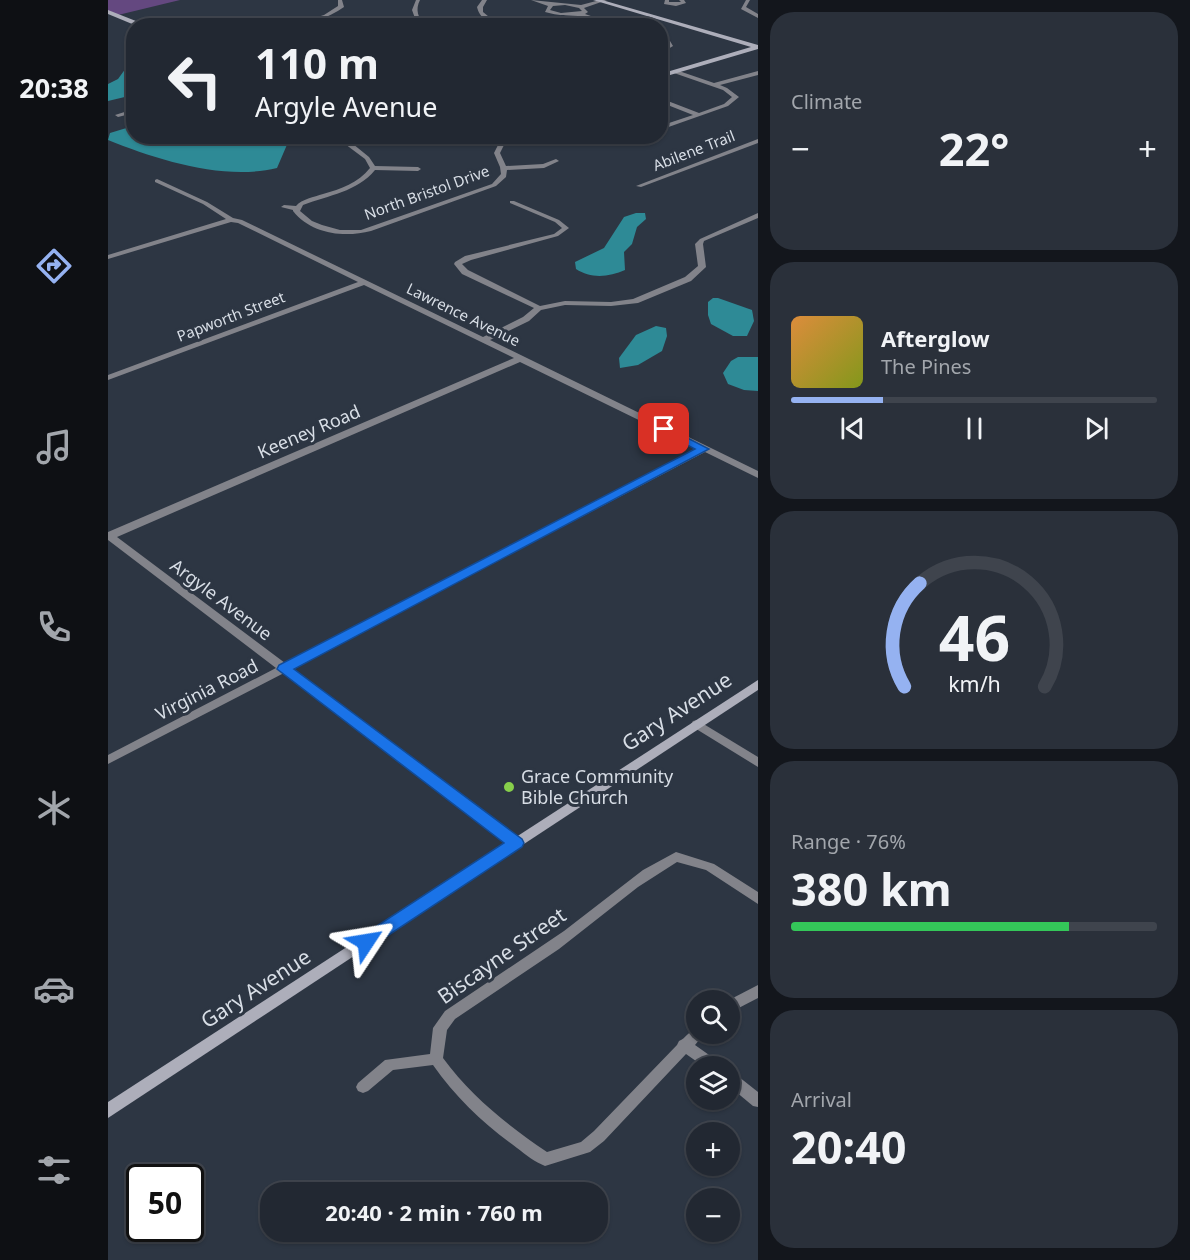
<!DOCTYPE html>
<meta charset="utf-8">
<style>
:root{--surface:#222832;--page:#2a303a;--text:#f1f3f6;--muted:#a2a6ac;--line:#3f444d;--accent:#95b2f1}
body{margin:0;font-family:"Noto Sans",sans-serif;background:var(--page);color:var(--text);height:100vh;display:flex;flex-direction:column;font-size:22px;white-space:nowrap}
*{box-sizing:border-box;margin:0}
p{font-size:20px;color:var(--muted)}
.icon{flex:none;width:33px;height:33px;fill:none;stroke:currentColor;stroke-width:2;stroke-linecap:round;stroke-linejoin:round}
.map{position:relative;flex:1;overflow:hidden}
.side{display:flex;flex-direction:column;gap:12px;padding:12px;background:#13161c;width:432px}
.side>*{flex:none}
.hud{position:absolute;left:18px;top:18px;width:542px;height:126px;border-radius:24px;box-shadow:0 2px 4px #0004,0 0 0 2px var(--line);background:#222832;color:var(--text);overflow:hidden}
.tools{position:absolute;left:578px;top:990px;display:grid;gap:12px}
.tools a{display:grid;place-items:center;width:54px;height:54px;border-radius:50%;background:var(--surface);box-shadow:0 2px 4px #0004,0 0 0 2px var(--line);font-size:30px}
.speed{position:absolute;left:18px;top:1164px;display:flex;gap:12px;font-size:30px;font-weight:700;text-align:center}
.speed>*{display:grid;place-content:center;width:78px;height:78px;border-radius:50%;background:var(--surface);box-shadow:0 2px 4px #0004,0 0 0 2px var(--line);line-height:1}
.speed .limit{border:3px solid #111;border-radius:9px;background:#fff;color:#111}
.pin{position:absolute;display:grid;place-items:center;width:51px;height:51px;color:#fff;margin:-26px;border-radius:12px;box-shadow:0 3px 9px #0006}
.me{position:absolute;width:66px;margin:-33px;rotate:57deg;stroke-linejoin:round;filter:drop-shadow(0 0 4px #0008)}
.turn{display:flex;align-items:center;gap:21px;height:126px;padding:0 30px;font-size:27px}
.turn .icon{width:78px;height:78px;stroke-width:2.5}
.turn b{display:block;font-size:42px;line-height:51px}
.big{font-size:45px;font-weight:700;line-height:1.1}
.side .tile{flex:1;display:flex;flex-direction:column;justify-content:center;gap:9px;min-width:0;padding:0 21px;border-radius:24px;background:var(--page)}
.side .dial{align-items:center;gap:0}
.dial svg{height:156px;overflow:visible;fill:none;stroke:var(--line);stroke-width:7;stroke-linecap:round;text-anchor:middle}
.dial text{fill:var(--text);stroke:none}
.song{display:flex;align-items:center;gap:18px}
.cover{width:72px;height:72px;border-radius:9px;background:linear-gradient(135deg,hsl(30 70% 55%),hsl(70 70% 35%))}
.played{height:6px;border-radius:3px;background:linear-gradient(90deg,var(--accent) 25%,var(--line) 25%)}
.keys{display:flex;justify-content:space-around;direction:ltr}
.heat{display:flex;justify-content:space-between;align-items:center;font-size:33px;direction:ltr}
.charge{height:9px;border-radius:4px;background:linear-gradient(90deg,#34c759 76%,var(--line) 0)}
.trip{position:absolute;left:152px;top:1182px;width:348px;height:60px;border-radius:24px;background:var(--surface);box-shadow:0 2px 4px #0004,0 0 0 2px var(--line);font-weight:700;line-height:60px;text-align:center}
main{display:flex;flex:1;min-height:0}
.menu{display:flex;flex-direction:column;width:108px;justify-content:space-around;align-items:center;background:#0e1014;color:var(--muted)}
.menu .icon{width:42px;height:42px}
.menu .on{color:var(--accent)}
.menu b{font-size:27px;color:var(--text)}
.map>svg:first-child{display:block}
.green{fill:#644880}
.water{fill:#2e8a96}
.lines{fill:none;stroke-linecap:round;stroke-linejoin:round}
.street{fill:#82838a;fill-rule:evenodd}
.secondary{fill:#adaeba;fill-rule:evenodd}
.route{fill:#1a73e8;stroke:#114b97;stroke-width:1.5}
.poi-dot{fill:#87cf4b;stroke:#2d3643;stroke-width:2}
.labels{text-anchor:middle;stroke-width:6;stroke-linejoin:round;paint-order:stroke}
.far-street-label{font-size:15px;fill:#d8dee6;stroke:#2d3643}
.street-label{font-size:18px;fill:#d8dee6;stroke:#2d3643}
.poi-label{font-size:18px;fill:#d8dee6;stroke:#2d3643;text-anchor:start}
.near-street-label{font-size:21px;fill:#d8dee6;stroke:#2d3643}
</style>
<main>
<nav class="menu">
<b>20:38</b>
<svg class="icon on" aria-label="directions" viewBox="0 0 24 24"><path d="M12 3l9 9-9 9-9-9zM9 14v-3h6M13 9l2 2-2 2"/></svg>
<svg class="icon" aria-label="music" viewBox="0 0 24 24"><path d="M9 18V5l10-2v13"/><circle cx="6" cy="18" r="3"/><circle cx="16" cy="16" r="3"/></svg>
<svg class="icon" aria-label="phone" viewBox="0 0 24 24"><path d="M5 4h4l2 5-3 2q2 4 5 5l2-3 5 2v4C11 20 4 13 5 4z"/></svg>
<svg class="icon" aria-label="climate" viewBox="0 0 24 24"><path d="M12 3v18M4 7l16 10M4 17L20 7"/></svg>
<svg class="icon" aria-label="car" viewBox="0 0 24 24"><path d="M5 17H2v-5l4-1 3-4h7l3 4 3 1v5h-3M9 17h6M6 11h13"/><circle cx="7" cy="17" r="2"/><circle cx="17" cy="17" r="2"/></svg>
<svg class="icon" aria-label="filters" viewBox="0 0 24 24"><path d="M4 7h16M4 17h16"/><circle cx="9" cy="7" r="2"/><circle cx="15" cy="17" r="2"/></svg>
</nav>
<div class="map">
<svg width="650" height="1260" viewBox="0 0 650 1260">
<rect width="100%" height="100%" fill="#2d3643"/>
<!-- green -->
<polygon class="green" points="0,0 72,0 10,15 0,12"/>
<!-- water -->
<g class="water">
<polygon points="25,59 25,95 0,101 0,84 10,79 18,68 16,61"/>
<path d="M 25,126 L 26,136 L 180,136 L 181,140 L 169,168 C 116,181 50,160 0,140 L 2,133 Z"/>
<path d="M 528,213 L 537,213 L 538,219 L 529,227 L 524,244 L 516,252 L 517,270 C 501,277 483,279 468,269 L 467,262 L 496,248 L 516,217 Z"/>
<polygon points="610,298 644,310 646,321 639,336 625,336 603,324 600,315 600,302 605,298"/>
<polygon points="548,326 558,328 559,336 554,351 530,365 512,368 511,358 528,335"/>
<polygon points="630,357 650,357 650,391 636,390 620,384 615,373 623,361"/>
</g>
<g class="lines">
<!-- street -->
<g class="street">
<path d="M 230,0 L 234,0 L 236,7 C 220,18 200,26 181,26 L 216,15 L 230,6 Z"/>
<path d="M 308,0 L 312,0 C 307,10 310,17 317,26 L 310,24 L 290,26 L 308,21 L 304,10 Z"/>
<path d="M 374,0 L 379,0 L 375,7 L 375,12 L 392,26 C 382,26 371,17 369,7 Z"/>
<path d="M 423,0 L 473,5 L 492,0 L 499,0 L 476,8 L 480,12 L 477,14 L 512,26 C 497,26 485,17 470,16 C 456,15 452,16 437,12 L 440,6 ZM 457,5 L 471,8 L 474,11 L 453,13 L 442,10 L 445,6 Z"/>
<polygon points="557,0 561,0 561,2 573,2 571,0 576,0 578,3 568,6 556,4"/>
<polygon points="638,0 642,0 638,7 650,14 650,18 633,9"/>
<polygon points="552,36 562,41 565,46 552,54 552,50 559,45 552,40"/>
<polygon points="568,70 606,83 650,71 650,75 612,85 619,88 631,97 620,106 552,130 552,126 585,115 552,102 552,98 591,113 616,104 624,97 615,90 566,73 565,72"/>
<polygon points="26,109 26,113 10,117 7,115"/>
<path d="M 237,136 L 243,136 L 242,141 L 284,136 L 310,136 L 245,144 L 261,157 L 267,166 L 310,167 L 313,169 L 310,171 L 267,170 C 249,192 221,195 195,205 L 192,211 L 204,221 L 214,225 L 232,230 L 253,230 L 384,184 L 393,174 L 392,167 L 386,153 L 391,143 L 398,136 L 405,136 L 396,145 L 392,153 L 398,166 L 435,164 L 448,159 L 451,161 L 436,168 L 399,170 L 398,177 L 388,186 L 263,231 C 236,238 203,234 185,211 L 185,210 L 173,207 L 176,205 L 188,206 C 194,199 206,197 215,194 C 233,189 250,183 262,168 L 257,159 L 237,144 Z"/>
<polygon points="650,139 650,143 533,187 528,186"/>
<path d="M 49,179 L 99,202 L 125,218 L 134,220 L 375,337 L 415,317 L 426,308 L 354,274 L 346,264 L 347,262 L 357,256 L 446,234 L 454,228 L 447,222 L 402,203 L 402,201 L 406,201 L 451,220 L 461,228 L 450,236 L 363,260 L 354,264 L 360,270 L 432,306 L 457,301 L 503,302 L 525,299 L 577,277 L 590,266 L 587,244 L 592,239 L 650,213 L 650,218 L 596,241 L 595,244 L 598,267 L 583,281 L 530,303 L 503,306 L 457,305 L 433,310 L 421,321 L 382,340 L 650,471 L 650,478 L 597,452 L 184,669 L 412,840 L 414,843 L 412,846 L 408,848 L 404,846 L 176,673 L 0,764 L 0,755 L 168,668 L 0,540 L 0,532 L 406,358 L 256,285 L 0,380 L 0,375 L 250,282 L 130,223 L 123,222 L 0,259 L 0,255 L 118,219 L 95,204 L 47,182 L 47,180 ZM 412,362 L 590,449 L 177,663 L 9,537 Z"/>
<polygon points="589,720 650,757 650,767 585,727 583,724 585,721"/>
<path d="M 568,852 L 606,864 L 650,892 L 650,904 L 598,870 L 569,862 L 530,887 L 451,949 L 347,1019 L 339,1030 L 335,1058 C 363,1096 399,1125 439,1152 L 473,1142 L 486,1131 L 569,1045 L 571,1041 C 578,1038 581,1031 588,1028 L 588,1034 L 596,1034 L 587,1045 L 611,1062 L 613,1066 L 595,1066 L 578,1054 L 496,1141 L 482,1152 L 437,1166 C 427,1162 418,1155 409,1148 C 377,1125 348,1098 325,1065 L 285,1070 L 260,1091 L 255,1093 L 250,1091 L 248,1087 L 250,1083 L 277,1060 L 322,1054 L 325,1028 L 337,1011 L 456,931 L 535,870 Z"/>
<polygon points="650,985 650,998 621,1013 621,1000"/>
<polygon points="621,1071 626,1073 650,1092 650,1107 645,1106 621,1086"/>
</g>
<!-- secondary -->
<g class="secondary">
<polygon points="485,0 494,0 650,45 650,49 552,78 552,74 643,47"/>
<polygon points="0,10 38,25 39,26 29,26 0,14"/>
<polygon points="650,680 650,690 0,1118 0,1102"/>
</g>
</g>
<!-- route -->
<polygon class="route" points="556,426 601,449 186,669 414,839 416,843 414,847 264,946 258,948 252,946 249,942 252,937 396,843 169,669 171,665 587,449 552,431 550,429"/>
<!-- markers -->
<circle class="poi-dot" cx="401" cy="787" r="6"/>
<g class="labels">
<!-- far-street labels -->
<g class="far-street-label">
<text transform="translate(586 151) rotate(-21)" y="5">Abilene Trail</text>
<text transform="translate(319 193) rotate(-20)" y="5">North Bristol Drive</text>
<text transform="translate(355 315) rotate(26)" y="5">Lawrence Avenue</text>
<text transform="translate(123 317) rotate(-21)" y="5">Papworth Street</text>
</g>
<!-- street labels -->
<g class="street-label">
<text transform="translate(201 432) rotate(-23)" y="6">Keeney Road</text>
<text transform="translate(113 600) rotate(37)" y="6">Argyle Avenue</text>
<text transform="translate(99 690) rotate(-27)" y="6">Virginia Road</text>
</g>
<!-- poi labels -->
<g class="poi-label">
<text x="413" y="783">Grace Community<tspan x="413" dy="21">Bible Church</tspan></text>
</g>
<!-- near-street labels -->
<g class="near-street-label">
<text transform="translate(569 712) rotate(-33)" y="7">Gary Avenue</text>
<text transform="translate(394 956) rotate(-35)" y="7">Biscayne Street</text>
<text transform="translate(148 989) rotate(-33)" y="7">Gary Avenue</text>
</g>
</g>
</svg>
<div class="tools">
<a><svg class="icon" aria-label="search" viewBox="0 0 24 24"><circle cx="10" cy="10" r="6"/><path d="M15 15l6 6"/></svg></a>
<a><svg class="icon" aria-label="layers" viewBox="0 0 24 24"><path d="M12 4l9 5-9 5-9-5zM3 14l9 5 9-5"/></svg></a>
<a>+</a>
<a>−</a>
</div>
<div class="speed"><div class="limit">50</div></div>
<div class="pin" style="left:556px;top:429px;background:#d93025"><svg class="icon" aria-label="arrive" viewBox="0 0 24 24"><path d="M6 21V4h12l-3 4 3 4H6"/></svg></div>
<svg class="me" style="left:258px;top:942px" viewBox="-20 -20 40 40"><path d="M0-17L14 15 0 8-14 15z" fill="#1a73e8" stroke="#fff" stroke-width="4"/></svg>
<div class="trip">20:40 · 2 min · 760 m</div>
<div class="hud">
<div class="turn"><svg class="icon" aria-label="left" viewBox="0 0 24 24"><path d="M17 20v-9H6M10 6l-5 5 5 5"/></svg><div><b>110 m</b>Argyle Avenue</div></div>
</div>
</div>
<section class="side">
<div class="tile"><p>Climate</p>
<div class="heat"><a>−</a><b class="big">22°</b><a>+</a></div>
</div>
<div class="tile">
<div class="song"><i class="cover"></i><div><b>Afterglow</b><p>The Pines</p></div></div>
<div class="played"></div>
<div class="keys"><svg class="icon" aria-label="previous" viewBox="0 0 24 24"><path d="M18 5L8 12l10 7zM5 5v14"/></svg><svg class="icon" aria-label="pause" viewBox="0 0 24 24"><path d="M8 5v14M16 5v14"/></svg><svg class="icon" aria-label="next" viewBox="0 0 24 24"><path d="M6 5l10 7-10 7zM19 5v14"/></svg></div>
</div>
<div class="tile dial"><svg viewBox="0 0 100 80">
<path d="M14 69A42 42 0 1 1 86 69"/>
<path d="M14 69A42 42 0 0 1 22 16" stroke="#95b2f1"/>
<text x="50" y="56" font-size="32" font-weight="700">46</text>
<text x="50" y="72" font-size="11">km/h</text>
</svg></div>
<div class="tile"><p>Range · 76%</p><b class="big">380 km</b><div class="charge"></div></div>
<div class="tile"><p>Arrival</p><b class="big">20:40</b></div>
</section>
</main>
